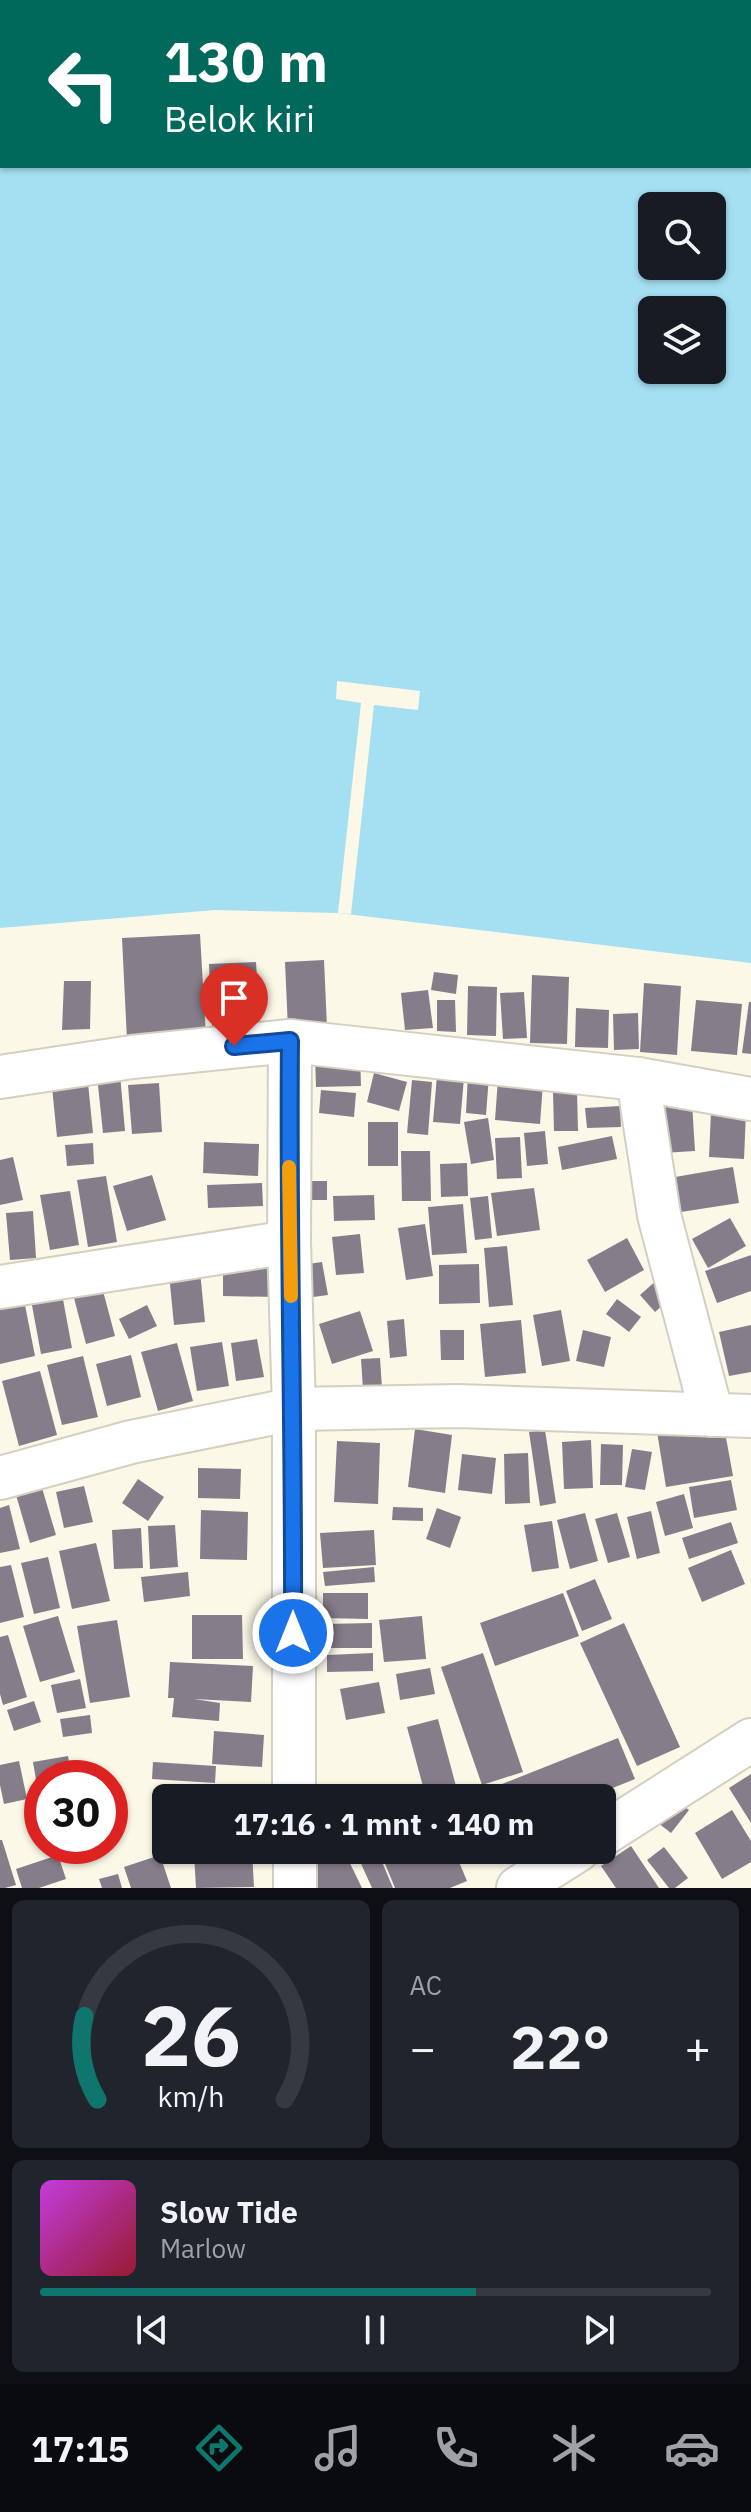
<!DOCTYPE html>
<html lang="id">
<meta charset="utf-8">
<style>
:root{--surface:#171b24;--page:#20242c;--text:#f1f3f6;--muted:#9ea1a6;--line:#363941;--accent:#0f766e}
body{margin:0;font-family:"IBM Plex Sans",sans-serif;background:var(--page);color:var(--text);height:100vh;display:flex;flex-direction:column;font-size:30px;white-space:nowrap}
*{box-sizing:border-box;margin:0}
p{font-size:26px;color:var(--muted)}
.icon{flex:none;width:44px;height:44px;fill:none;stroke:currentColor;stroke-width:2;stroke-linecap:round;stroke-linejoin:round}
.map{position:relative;height:1888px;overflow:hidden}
.side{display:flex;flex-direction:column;gap:12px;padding:12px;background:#0d0f14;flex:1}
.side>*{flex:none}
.guide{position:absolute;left:0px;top:0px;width:752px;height:168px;box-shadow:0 2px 6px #0004;background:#00695c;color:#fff;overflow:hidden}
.fabs{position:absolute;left:638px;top:192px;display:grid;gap:16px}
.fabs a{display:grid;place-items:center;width:88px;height:88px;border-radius:12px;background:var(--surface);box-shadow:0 2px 6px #0004;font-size:40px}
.speed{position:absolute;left:24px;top:1760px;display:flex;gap:16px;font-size:40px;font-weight:700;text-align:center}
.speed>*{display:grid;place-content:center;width:104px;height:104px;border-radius:50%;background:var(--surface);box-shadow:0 2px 6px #0004;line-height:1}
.speed .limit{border:12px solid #d22;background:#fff;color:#111}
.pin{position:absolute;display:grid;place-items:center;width:68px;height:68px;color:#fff;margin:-82px -34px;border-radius:50% 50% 50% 0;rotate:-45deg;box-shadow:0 0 8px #0007}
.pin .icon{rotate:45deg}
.me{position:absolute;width:88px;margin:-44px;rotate:0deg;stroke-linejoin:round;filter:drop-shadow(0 0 6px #0008)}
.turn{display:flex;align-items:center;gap:28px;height:168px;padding:0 32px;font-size:36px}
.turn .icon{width:104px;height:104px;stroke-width:2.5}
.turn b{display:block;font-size:56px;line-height:68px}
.big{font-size:60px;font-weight:800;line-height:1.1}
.side .card{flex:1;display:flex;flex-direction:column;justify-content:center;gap:12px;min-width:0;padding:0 28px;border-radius:12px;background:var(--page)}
.side .dial{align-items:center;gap:0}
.dial svg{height:208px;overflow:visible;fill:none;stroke:var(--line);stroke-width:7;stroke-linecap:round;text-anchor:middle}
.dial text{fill:var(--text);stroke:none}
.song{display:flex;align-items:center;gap:24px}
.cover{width:96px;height:96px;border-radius:12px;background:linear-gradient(135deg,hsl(290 70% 55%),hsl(350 70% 35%))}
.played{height:8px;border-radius:4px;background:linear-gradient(90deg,var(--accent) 65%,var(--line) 65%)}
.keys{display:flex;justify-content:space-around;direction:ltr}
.heat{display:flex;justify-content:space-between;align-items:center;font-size:44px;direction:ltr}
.side .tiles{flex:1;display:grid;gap:12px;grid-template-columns:1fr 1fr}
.card:last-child{grid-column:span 2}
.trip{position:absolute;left:152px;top:1784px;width:464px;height:80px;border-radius:12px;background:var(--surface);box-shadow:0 2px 6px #0004;font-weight:800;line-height:80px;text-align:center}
.tab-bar{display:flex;height:128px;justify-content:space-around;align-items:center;background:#090b0e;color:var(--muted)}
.tab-bar .icon{width:56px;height:56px}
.tab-bar .current{color:var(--accent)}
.tab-bar b{font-size:36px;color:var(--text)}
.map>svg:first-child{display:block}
.water{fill:#a4dff2;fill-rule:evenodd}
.pier{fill:#fbf8e8}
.building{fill:#867d8a}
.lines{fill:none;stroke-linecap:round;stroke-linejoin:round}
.minor-casing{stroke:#d4d0c1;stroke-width:46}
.minor{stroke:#fff;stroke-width:42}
.route-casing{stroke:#114b97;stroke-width:20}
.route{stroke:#1a73e8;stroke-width:14}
.slow{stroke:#f59e0b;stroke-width:14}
</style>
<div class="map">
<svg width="751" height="1888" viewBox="0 0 751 1888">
<rect width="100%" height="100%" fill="#fbf8e8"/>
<!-- water -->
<path class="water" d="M 0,0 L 751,0 L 751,963 L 338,913 L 215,910 L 0,928 ZM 2,2 L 750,2 L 750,166 L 2,166 ZM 652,206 L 712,206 L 712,266 L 652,266 ZM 652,310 L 712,310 L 712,370 L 652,370 Z"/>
<!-- pier -->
<polygon class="pier" points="337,681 420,691 418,710 374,705 351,914 338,913 361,703 336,699"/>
<!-- building -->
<g class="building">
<polygon points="200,934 206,1036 127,1040 122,938"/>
<polygon points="324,960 327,1027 288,1029 285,962"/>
<polygon points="256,962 260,1023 212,1026 209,964"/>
<polygon points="434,972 458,975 456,994 431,990"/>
<polygon points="532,975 569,977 567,1044 530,1043"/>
<polygon points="64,981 91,981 90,1029 62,1030"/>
<polygon points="644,983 681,986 677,1055 640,1052"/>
<polygon points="468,986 497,987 496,1036 467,1035"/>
<polygon points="428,990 433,1028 405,1030 401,993"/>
<polygon points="524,992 527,1038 503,1039 500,993"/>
<polygon points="437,1000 455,1000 456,1032 437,1031"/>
<polygon points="696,1000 742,1004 737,1055 691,1051"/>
<polygon points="749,1002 751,1002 751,1054 742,1053"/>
<polygon points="576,1008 609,1010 608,1048 575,1047"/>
<polygon points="638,1013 639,1049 614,1050 613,1014"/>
<polygon points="360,1055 361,1086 316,1087 315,1056"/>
<polygon points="438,1064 465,1066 460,1124 433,1122"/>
<polygon points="374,1073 407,1082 399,1111 367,1102"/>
<polygon points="120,1074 125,1131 103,1133 97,1076"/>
<polygon points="468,1074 489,1076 486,1115 466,1113"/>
<polygon points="498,1079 543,1083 540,1124 495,1120"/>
<polygon points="412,1080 432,1082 428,1135 407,1133"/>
<polygon points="88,1083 93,1133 57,1137 52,1087"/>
<polygon points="159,1083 162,1132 132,1134 128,1085"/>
<polygon points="321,1090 356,1093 354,1117 319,1113"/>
<polygon points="577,1091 578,1131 554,1131 553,1092"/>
<polygon points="692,1103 695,1151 662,1153 659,1105"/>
<polygon points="620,1106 621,1127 587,1128 585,1108"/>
<polygon points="711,1111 746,1113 744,1159 709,1157"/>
<polygon points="488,1118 494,1160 471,1164 464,1122"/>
<rect x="368" y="1122" width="30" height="44"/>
<polygon points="545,1131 548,1164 527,1166 524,1133"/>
<polygon points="612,1136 617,1159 562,1170 558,1147"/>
<polygon points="520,1137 522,1178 497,1179 495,1138"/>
<polygon points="204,1142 259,1144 258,1176 203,1173"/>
<polygon points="93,1143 94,1164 67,1166 65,1145"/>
<polygon points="401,1151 430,1151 431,1201 402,1201"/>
<polygon points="13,1157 23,1200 0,1205 0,1160"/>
<polygon points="467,1163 468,1196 441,1197 440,1164"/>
<polygon points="733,1167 739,1203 681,1212 675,1177"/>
<polygon points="152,1175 166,1220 127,1231 113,1186"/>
<polygon points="106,1176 117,1242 88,1247 77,1180"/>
<polygon points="299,1181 327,1181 327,1200 300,1200"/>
<polygon points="262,1183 263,1206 208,1208 207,1185"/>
<polygon points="534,1188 540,1230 497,1236 491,1193"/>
<polygon points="70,1191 79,1245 50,1250 40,1195"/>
<polygon points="374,1195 375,1220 334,1221 333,1196"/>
<polygon points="488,1196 492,1238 475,1240 470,1198"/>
<polygon points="463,1204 467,1253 432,1255 428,1207"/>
<polygon points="33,1211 36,1258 10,1260 6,1213"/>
<polygon points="730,1218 746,1246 708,1268 692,1239"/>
<polygon points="425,1224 433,1276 406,1280 398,1228"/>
<polygon points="360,1234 364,1273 336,1275 332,1237"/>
<polygon points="627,1238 644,1270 605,1292 587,1260"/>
<polygon points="507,1246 513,1305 489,1307 484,1248"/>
<polygon points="751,1255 751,1291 717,1303 705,1271"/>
<polygon points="322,1262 328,1295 306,1298 301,1265"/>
<polygon points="223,1263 274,1264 274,1297 223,1296"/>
<polygon points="479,1264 480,1303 439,1304 439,1265"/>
<polygon points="200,1271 205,1322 174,1325 169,1274"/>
<polygon points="658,1279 673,1296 655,1312 640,1295"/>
<polygon points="103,1291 115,1336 86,1344 74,1298"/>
<polygon points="62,1294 72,1348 41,1354 31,1300"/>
<polygon points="617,1299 641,1317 629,1332 606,1314"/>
<polygon points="24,1300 35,1356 0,1364 0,1305"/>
<polygon points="147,1305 157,1326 129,1339 119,1319"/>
<polygon points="561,1310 570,1361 542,1366 533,1315"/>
<polygon points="360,1311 373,1351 332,1364 319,1324"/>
<polygon points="404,1319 407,1356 390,1358 387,1321"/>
<polygon points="521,1320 526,1373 485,1377 480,1324"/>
<polygon points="751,1325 751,1372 729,1376 719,1332"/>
<polygon points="440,1330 464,1330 464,1360 441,1360"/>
<polygon points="583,1330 611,1337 604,1367 576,1361"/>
<polygon points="257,1339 264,1377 236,1381 231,1343"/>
<polygon points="222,1342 229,1386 197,1391 190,1347"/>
<polygon points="177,1343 193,1401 158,1411 141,1352"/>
<polygon points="131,1355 141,1397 107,1406 96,1364"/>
<polygon points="83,1356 98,1417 62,1425 47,1365"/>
<polygon points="380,1358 382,1388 363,1389 361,1359"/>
<polygon points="40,1371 57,1435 19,1446 2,1381"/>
<polygon points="723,1421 733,1476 666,1487 657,1432"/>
<polygon points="415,1429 452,1435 445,1493 408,1487"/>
<polygon points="545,1430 556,1503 540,1506 529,1432"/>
<polygon points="591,1440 593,1488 564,1489 562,1442"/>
<polygon points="337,1441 380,1443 378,1504 334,1502"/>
<polygon points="601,1444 623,1445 622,1485 600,1485"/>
<polygon points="632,1449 652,1452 645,1490 625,1487"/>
<polygon points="528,1453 530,1503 505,1504 504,1454"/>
<polygon points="462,1454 496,1458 492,1494 458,1490"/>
<polygon points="198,1468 241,1469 240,1499 198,1498"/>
<polygon points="138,1479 164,1497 148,1521 122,1503"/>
<polygon points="731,1480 737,1510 694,1518 689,1487"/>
<polygon points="84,1486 93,1522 64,1528 56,1492"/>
<polygon points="42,1488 56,1535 30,1543 16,1495"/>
<polygon points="684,1494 693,1528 665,1536 656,1502"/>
<polygon points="9,1505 20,1549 0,1553 0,1508"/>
<polygon points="393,1507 423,1508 423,1521 392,1520"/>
<polygon points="437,1508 461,1517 450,1548 426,1539"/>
<polygon points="201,1510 248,1512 247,1560 200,1559"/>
<polygon points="651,1511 660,1553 637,1559 627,1517"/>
<polygon points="585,1513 598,1561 570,1569 557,1520"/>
<polygon points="617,1513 630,1557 608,1563 595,1519"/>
<polygon points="552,1521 559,1568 532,1572 524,1525"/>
<polygon points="731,1522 738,1543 689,1559 682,1538"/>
<polygon points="175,1525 178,1567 150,1569 148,1526"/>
<polygon points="141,1528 143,1568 114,1569 112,1530"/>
<polygon points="374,1530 376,1565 323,1568 320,1533"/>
<polygon points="96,1543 110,1601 72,1609 59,1551"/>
<polygon points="731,1550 745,1584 702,1602 688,1568"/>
<polygon points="48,1557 60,1608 34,1614 21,1563"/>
<polygon points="11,1565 24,1617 0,1623 0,1567"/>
<polygon points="374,1567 375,1582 325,1586 323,1572"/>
<polygon points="188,1572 190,1596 144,1602 141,1577"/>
<polygon points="595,1579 612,1619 582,1631 566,1591"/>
<polygon points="323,1593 368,1593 368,1619 323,1618"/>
<polygon points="563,1593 579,1636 495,1666 480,1623"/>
<polygon points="192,1615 242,1615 243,1659 192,1659"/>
<polygon points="58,1616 75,1672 40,1682 23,1626"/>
<polygon points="422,1616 426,1659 384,1662 379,1620"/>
<polygon points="117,1620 130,1697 90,1703 77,1626"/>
<polygon points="372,1623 372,1648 326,1648 326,1624"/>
<polygon points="624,1623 680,1747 637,1766 580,1643"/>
<polygon points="8,1635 27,1697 3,1705 0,1694 0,1637"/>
<polygon points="373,1653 373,1671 327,1672 327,1655"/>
<polygon points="483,1653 523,1772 482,1785 441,1667"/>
<polygon points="170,1662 253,1666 251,1702 194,1699 220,1703 219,1721 172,1717 174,1698 168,1698"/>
<polygon points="430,1668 435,1694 400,1700 396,1674"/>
<polygon points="80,1679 86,1708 57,1713 51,1685"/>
<polygon points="379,1682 385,1713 346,1720 340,1689"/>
<polygon points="34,1701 41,1722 14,1731 7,1710"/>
<polygon points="90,1715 92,1733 63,1737 60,1719"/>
<polygon points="438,1719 456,1786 425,1794 407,1727"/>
<polygon points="214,1731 264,1735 262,1767 212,1764"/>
<polygon points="618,1738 635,1779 588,1798 490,1798 487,1790"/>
<polygon points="68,1756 72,1778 42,1778 40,1803 33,1762"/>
<polygon points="19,1761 27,1799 4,1804 0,1785 0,1765"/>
<polygon points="153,1762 216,1766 215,1783 152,1779"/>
<polygon points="751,1774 751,1823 729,1788"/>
<polygon points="671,1796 689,1810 671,1833 653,1819"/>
<polygon points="732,1810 751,1841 751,1862 722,1879 695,1833"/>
<polygon points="0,1840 2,1840 16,1885 5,1888 0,1888"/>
<polygon points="631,1846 659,1888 616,1888 601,1866"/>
<polygon points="664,1847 688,1878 675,1888 669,1888 647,1860"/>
<polygon points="377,1850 393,1888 372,1888 358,1857"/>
<polygon points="392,1850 454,1850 467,1881 450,1888 395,1888 381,1854"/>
<polygon points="344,1851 362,1888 313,1888 304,1870"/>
<polygon points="252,1852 254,1887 196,1888 194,1854"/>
<polygon points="58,1855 66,1879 39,1888 22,1888 16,1869"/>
<polygon points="160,1855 171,1888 131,1888 124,1867"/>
<polygon points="118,1874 122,1888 102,1888 99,1879"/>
</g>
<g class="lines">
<!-- minor casing -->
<g class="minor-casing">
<g id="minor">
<polyline points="290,1041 289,1242 294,1409 294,1798"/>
<polyline points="0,1077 132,1057 290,1041 638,1079 751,1099"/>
<polyline points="638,1079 659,1215 712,1415"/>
<polyline points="0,1287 289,1242"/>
<polyline points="0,1478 131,1442 294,1409 458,1406 751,1416"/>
<polyline points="602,1835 751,1740"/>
<polyline points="295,1850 295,1888"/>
<polyline points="518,1888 578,1850"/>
</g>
</g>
<!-- minor -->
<use href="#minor" class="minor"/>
</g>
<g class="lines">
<!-- route casing -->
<g class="route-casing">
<path id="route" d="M 234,1046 L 290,1041 C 288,1238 294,1436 293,1633"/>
</g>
<!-- route -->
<use href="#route" class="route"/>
<!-- slow -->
<polyline class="slow" points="289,1167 291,1296"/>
</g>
</svg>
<div class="fabs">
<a><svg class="icon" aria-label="search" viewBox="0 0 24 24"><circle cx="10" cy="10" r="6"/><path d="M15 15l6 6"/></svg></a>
<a><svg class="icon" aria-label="layers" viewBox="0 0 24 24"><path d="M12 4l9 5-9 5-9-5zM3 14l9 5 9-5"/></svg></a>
</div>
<div class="speed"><div class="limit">30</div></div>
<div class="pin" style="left:234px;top:1046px;background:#d93025"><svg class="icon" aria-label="arrive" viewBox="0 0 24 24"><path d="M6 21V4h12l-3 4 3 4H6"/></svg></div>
<svg class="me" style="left:293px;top:1633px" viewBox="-20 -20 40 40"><circle r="17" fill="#1a73e8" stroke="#fff" stroke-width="3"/><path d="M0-11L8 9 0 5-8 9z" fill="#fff"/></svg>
<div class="trip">17:16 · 1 mnt · 140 m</div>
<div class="guide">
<div class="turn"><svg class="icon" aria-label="left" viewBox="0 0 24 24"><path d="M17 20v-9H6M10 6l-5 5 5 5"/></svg><div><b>130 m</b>Belok kiri</div></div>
</div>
</div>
<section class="side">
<div class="tiles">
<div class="card dial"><svg viewBox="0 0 100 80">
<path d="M14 69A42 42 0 1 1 86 69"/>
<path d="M14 69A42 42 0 0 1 9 37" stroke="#0f766e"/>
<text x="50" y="56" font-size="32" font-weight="700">26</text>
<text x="50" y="72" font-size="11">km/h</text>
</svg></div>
<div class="card"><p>AC</p>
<div class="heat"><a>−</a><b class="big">22°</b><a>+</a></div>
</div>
<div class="card">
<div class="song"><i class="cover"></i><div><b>Slow Tide</b><p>Marlow</p></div></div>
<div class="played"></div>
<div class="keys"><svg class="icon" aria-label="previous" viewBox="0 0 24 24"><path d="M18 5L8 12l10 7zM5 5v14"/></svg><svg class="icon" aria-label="pause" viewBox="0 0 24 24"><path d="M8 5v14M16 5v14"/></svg><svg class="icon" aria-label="next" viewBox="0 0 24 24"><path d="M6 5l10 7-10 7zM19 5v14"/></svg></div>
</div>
</div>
</section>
<nav class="tab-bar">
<b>17:15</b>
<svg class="icon current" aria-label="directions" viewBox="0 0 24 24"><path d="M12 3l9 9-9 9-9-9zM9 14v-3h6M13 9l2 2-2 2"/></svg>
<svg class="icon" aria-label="music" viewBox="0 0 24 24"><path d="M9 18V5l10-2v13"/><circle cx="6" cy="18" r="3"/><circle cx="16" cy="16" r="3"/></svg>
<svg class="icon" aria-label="phone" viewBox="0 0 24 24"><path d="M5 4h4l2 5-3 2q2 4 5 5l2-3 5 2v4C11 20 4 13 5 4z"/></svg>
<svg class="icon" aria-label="climate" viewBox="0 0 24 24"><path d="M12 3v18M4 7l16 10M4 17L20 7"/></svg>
<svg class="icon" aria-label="car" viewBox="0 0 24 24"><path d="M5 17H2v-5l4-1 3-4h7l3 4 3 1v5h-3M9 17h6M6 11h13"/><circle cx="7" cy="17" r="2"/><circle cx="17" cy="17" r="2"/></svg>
</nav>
